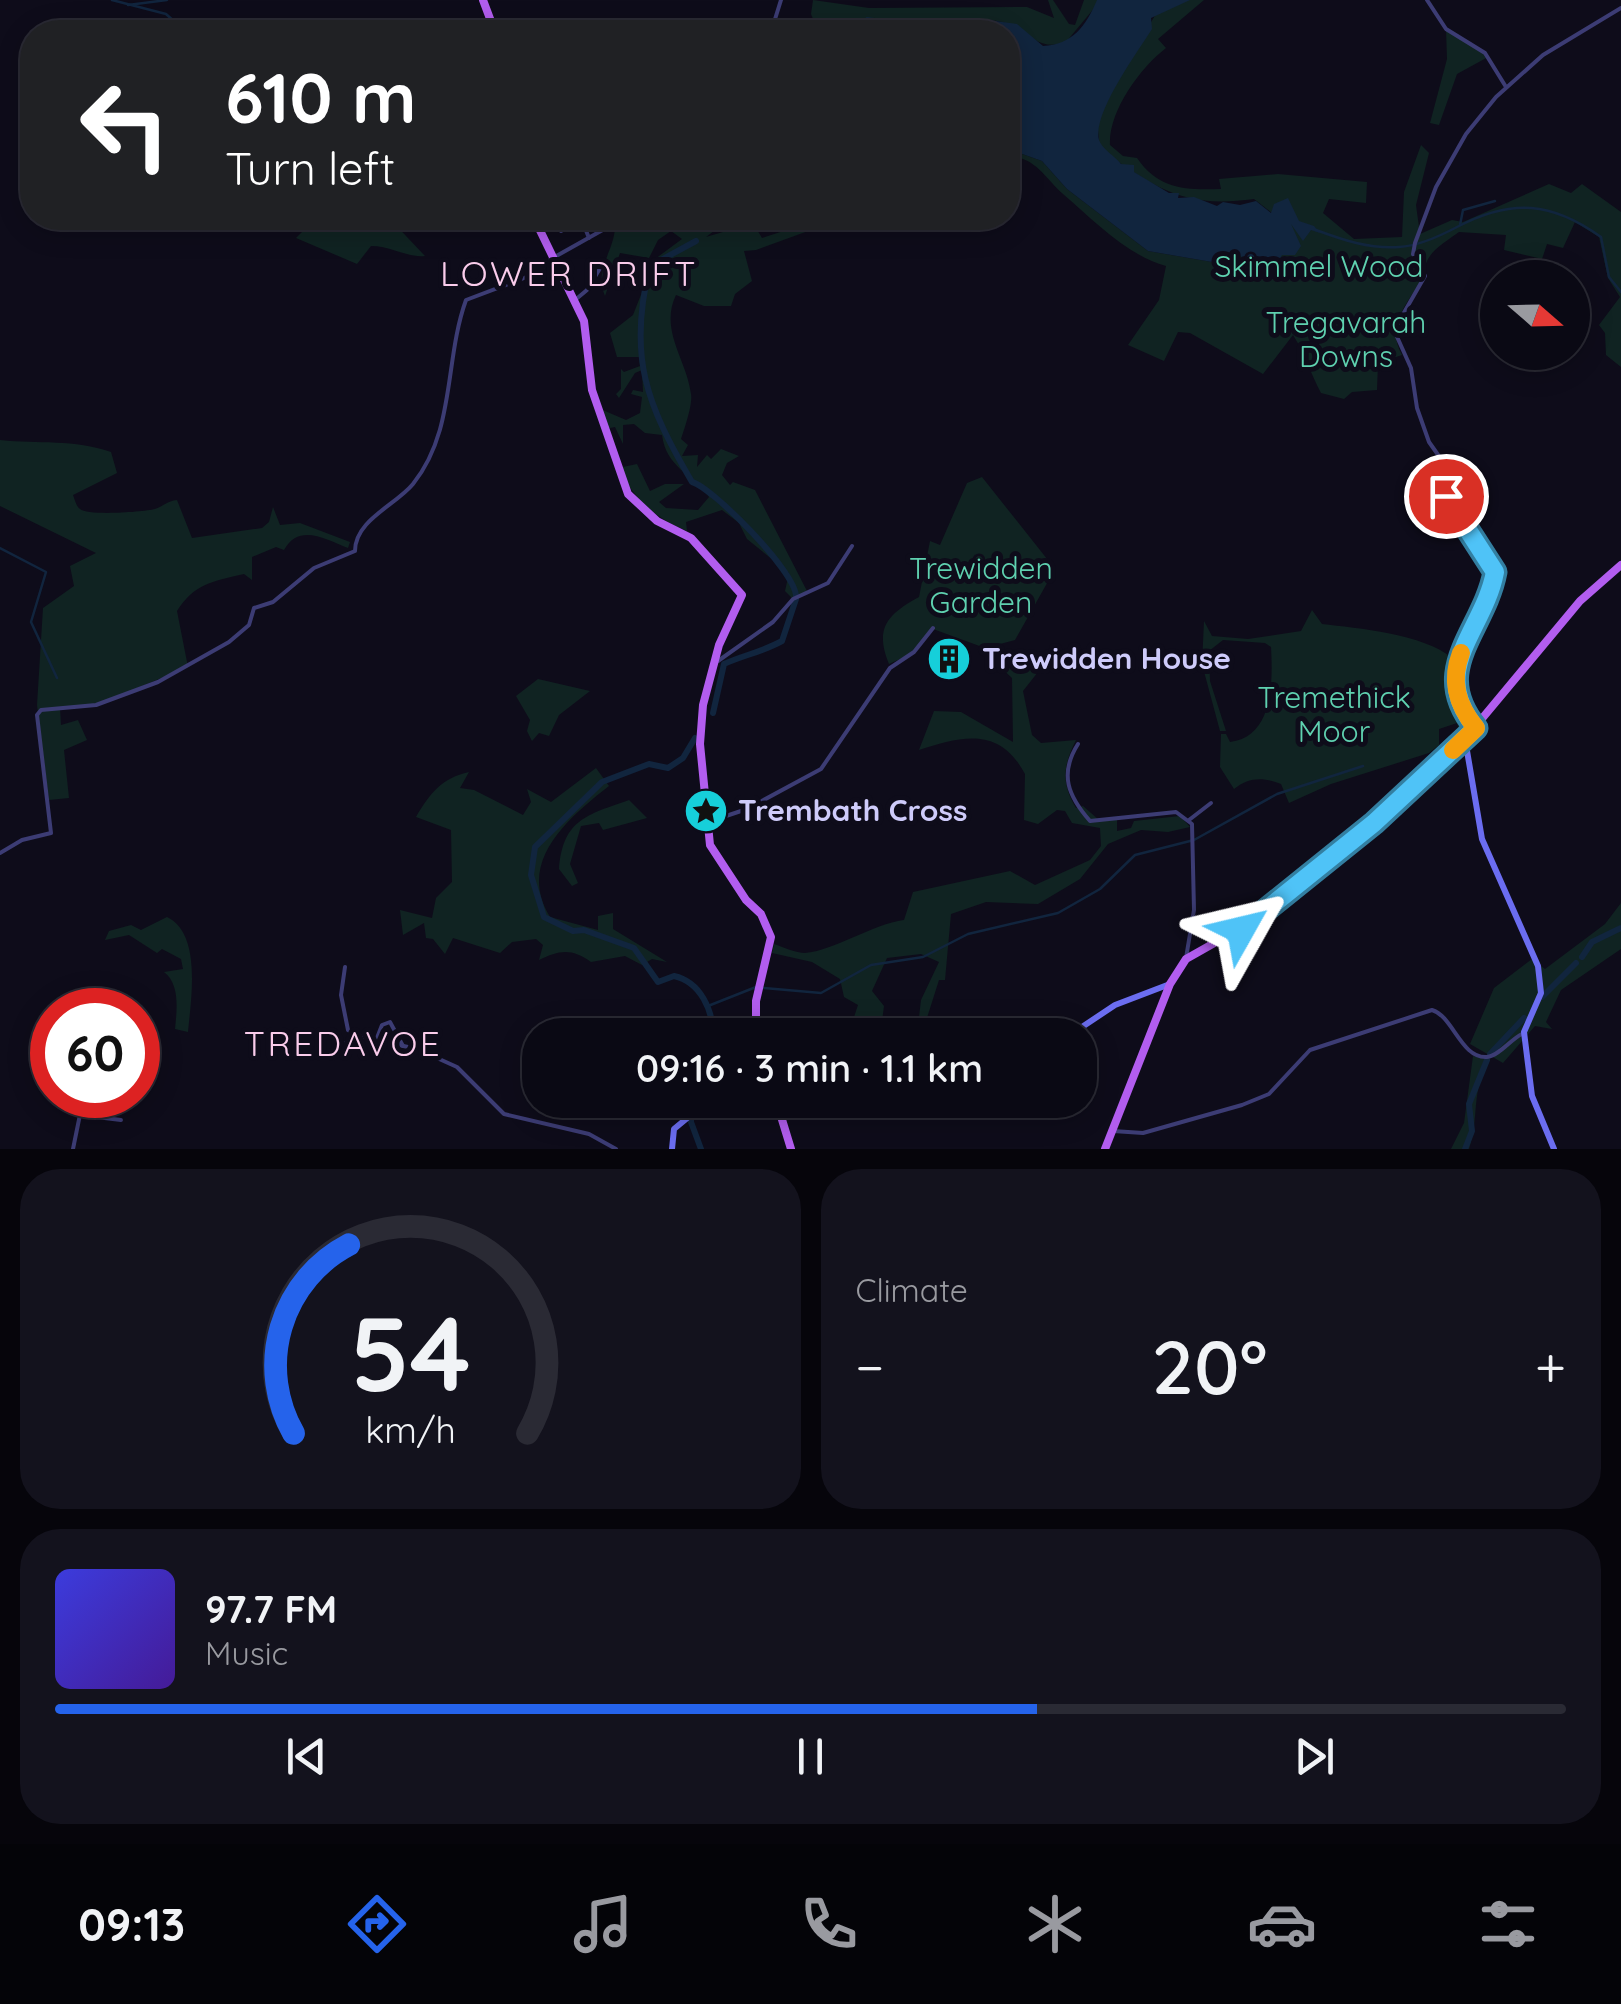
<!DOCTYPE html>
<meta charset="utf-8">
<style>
:root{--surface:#0a0914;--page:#13121d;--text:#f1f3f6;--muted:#999aa0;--line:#2a2a34;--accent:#2563eb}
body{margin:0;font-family:Quicksand,sans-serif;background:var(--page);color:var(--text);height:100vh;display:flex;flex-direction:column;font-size:38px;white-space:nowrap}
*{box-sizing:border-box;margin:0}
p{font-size:32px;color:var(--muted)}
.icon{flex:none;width:55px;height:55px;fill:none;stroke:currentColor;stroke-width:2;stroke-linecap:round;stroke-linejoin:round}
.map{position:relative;height:1149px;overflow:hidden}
.drawer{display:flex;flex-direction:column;gap:20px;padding:20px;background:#06050b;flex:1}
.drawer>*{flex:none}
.guide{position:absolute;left:20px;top:20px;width:1000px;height:210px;border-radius:40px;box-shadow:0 5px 25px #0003,0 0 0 2px var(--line);background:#202124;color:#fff;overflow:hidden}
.needle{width:65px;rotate:110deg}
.fabs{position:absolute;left:1480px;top:260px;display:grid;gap:20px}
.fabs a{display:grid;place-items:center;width:110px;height:110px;border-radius:50%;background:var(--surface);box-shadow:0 5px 25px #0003,0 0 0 2px var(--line);font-size:50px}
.speed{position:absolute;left:30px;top:988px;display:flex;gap:20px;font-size:50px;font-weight:700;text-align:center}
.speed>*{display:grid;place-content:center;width:130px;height:130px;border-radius:50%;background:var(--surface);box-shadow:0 5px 25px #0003,0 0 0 2px var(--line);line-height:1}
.speed .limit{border:15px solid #d22;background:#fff;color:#111}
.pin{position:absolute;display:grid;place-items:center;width:85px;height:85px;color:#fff;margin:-42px;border:5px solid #fff;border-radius:50%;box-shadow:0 2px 10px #0007}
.me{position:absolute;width:110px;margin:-55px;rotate:53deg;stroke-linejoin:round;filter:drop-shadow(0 0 8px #0008)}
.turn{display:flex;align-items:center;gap:35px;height:210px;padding:0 40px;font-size:45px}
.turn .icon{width:130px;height:130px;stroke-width:2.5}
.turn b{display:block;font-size:70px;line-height:85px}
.big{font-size:75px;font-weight:600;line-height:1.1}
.drawer .card{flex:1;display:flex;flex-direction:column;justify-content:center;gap:15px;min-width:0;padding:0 35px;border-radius:40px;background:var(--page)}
.drawer .dial{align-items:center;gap:0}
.dial svg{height:260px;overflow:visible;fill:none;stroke:var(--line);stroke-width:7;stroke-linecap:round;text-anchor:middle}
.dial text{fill:var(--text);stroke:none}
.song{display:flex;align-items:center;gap:30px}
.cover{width:120px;height:120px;border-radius:15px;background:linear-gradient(135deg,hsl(240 70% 55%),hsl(260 70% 35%))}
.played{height:10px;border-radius:5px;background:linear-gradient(90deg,var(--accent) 65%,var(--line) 65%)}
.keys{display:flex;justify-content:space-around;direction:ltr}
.heat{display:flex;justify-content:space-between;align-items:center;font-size:55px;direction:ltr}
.drawer .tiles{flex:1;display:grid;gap:20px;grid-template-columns:1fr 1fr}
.card:last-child{grid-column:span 2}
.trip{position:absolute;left:522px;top:1018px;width:575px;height:100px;border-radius:40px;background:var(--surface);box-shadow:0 5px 25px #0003,0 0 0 2px var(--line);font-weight:600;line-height:100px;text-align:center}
.tabs{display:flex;height:160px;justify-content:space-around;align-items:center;background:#040408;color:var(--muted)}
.tabs .icon{width:70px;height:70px}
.tabs .current{color:var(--accent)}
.tabs b{font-size:45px;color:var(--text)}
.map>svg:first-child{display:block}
.green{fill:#102322}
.water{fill:#11253e}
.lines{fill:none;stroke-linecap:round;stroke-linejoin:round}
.stream{stroke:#11253e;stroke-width:2.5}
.river{stroke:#11253e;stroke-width:6}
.street{stroke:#3c3c74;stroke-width:4}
.secondary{stroke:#6b6df0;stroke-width:6}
.primary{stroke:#b25def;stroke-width:8}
.route-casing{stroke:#337fa1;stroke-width:25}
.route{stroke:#4fc3f7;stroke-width:18}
.slow{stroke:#f59e0b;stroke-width:18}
.labels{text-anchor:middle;stroke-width:10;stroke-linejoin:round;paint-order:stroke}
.park-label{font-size:30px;fill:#5fd1b0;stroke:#0e0c1a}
.poi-label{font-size:30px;font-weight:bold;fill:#cecbfa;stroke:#0e0c1a;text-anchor:start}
.quarter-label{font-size:35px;letter-spacing:2.5px;fill:#facceb;stroke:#0e0c1a}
</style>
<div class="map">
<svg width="1621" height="1149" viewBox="0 0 1621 1149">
<rect width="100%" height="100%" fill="#0e0c1a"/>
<!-- green -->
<g class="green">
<path d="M 813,0 L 869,8 L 1027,7 L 1054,18 L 1048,0 L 1053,0 L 1069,24 L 1075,25 L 1084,0 L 1101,0 L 1066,42 C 1038,53 1026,28 1002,22 C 973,16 958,26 932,26 C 907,26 878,10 856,23 L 860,32 L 818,32 L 811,14 Z"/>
<path d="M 1164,0 L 1204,0 L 1158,39 L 1166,48 C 1140,68 1108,112 1110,145 L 1123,156 L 1137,158 C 1159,190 1186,190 1221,189 L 1219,179 L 1278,174 L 1367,182 L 1366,203 L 1329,199 L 1323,213 L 1354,239 L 1402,237 L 1404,192 L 1421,145 L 1429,153 L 1416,205 L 1420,234 L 1452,220 L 1463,222 L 1549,184 L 1571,193 L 1582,184 L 1621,212 L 1621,367 L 1606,355 L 1605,333 L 1599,325 L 1620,297 L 1608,278 L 1599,237 L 1575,222 L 1563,248 L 1547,244 L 1542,259 L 1504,250 L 1506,235 L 1459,232 C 1443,244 1422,254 1425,276 C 1408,301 1385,326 1402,355 L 1378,363 L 1377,390 L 1352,392 L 1344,399 L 1321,393 C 1310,373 1306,355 1293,335 L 1263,374 L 1190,333 L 1178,332 L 1164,361 L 1128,345 L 1159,300 L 1166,266 C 1128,256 1093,220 1063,194 C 1045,178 1036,157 1008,156 L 1008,149 L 1042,161 L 1067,189 L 1148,251 L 1212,262 L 1272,213 L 1254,199 C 1183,209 1156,188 1100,149 L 1097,121 L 1101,108 Z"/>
<polygon points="1446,29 1488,57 1457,74 1439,125 1430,123 1447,59"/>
<path d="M 316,218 L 389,218 L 425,256 C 408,258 391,246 371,246 L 357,264 L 296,238 Z"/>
<path d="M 624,218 L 731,218 L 706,237 L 753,223 L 762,238 L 823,218 L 844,218 L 756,250 L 744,251 L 752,281 L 735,294 L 731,306 L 704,306 L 676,295 C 659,330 687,360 691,394 C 693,404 684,430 681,439 L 688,445 L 682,456 L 698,455 L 697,467 L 707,455 L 711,459 L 721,449 L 739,456 L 727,463 L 722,475 L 730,485 L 733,482 L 755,490 L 807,591 L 793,599 L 785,591 L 789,573 L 747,539 L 739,523 L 722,510 L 686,522 L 687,531 C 652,516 636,501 618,468 L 637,464 L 650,491 L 665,484 L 684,484 L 659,502 L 666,508 L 698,510 L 709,497 C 692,474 666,467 662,435 L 645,433 L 634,424 L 623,425 L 623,444 L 615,427 L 605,429 L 598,408 L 626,420 L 640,413 L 642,397 L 631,394 L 633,390 L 643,392 L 642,370 L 635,373 L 619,398 L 616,394 L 621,389 L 621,369 L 624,372 L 640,366 L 639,357 L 617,357 L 610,333 L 633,315 L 655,259 L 682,239 L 671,231 L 658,240 L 649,258 L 620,253 L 605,296 C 593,267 617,250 615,221 Z"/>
<path d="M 0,440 C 39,444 74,439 111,452 L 117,473 L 73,495 C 75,500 76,506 80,509 C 87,516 144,512 155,509 C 164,506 167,501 177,500 L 192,538 L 262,528 L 269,522 L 273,507 L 280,525 L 300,523 L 350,542 L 348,548 C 325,539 299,523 284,550 L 276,547 L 252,557 L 252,580 L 244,574 C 213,581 194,584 177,611 L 188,667 L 96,705 L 60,708 L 61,725 L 78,720 L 87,740 L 64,750 L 69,798 L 49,800 L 37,705 L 43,608 L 74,586 L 70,566 L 96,553 L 0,506 Z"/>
<path d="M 982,477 L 1055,569 L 1015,640 L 985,648 L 933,629 L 909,655 L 889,664 C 874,628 888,614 919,597 L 930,541 L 940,545 L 967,483 Z"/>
<path d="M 1312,610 L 1322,624 C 1357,628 1424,634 1452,658 L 1454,705 L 1469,728 L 1461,739 L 1457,723 L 1439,729 L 1439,745 L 1429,753 L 1331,784 L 1289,803 L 1281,784 C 1263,777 1249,777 1234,789 L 1220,767 L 1221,734 L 1226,734 L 1230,742 C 1273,737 1273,683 1271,647 L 1265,643 L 1223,640 L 1209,651 L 1210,681 L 1226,731 L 1220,731 L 1202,664 L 1204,621 L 1212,636 L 1248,639 L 1301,631 Z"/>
<path d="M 999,654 L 1012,654 L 1038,672 L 1023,691 L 1032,735 L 1041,743 L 1076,740 C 1063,766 1061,783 1076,808 L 1083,806 L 1099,820 L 1117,818 L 1117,831 L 1131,828 L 1134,821 L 1180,816 L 1190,827 L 1168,832 L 1141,830 L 1108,844 L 1080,879 L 1038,904 L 986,902 L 951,914 L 945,980 L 939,980 L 926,1021 L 919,1017 L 921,1000 L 939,962 L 921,954 L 887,958 L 872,991 L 884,1006 L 881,1029 L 841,1029 L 844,1022 L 853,1020 L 858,1005 L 844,997 L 840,979 L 812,962 L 772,953 L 774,944 C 783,947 796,953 805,953 C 833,951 873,924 904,920 L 913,892 L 1010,871 L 1035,885 L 1090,860 L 1101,846 L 1100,828 L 1072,823 L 1065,811 L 1057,810 L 1038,824 L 1024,820 L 1025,774 C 999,725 960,737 919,750 L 934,711 L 961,712 L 1013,742 L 1012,678 L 996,663 Z"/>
<polygon points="538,679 590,691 559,715 549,736 539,733 532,741 527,731 530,720 516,696"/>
<path d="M 596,768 L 609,786 C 568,818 516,862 550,917 L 598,930 L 598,916 L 613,913 L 613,929 L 667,962 L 652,959 L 642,965 L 625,956 L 591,962 C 572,948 559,950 539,960 L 543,945 L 536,939 L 512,942 L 500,953 L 453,938 L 445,954 L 433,939 L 426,938 L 424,923 L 403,935 L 400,910 L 432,918 L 436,898 L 452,882 L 451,830 L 416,817 C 430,793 442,778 469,772 L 460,788 L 474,790 L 523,815 L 531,802 L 527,789 L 551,802 Z"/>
<path d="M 629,800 L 647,818 L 603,830 L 599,823 L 581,826 L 570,864 L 578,883 L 572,886 L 559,869 C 563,819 587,815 629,800 Z"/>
<polygon points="1621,903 1621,949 1561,990 1546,1022 1552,1029 1535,1026 1503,1063 1470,1044 1494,988 1532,959 1545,969 1605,924"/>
<path d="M 167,917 C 202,934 191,999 188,1032 L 175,1029 C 177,1009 180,984 164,972 L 183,969 L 181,959 L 162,949 L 157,953 L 129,935 L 105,940 L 109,931 L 131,925 L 141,930 Z"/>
<path d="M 1473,1056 L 1490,1060 C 1470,1091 1480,1117 1469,1149 L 1451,1149 L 1464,1123 Z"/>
</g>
<!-- water -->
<path class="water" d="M 1097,0 L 1190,0 L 1151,18 L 1152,29 C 1137,53 1092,114 1099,140 C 1102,149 1115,156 1121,164 L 1134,165 L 1134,172 L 1169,193 L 1179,193 L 1178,198 L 1194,197 L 1217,206 L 1223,202 L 1240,205 L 1256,201 L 1271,213 L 1274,204 L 1288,198 L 1299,221 L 1314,226 L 1320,233 L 1311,230 L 1303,241 L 1291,224 L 1301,246 L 1295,255 L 1282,255 L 1276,265 L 1268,262 L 1263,269 L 1252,266 L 1236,252 L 1212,262 L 1148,251 L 1067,189 L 1042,161 L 1008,149 L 1008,32 L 860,32 L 855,23 L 867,17 L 933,26 L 965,18 L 981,19 L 1017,24 L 1043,46 C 1072,45 1086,26 1097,0 Z"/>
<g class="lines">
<!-- stream -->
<g class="stream">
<polyline points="112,0 166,14 186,32"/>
<polyline points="128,5 167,0"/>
<polyline points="1460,225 1463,210 1495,201"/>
<path d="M 1316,230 C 1343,240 1369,249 1399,247 C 1419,246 1440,236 1457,227 C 1512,198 1552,202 1601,237 L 1609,277 L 1621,292"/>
<polyline points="0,548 46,572 31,622 57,678"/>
<polyline points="764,988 821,993 871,965 923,957 968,934 1058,913 1100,889 1135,855 1194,840 1277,794 1363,766"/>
<polyline points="708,1006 756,987"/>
</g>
<!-- river -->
<g class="river">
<path d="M 696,241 L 650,266 C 627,357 647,405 692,482 C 713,488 795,571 796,596"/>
<path d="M 713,713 L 724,664 C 744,655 762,652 782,641 L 796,599"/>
<path d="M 695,738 L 683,758 L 668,768 L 649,764 L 602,782 L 535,847 L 531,875 L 544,917 L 573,931 L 584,930 L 634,948 L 658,982 L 674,976 C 701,982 713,1011 713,1035"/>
<polyline points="1582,957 1592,942 1621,928"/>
<polyline points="1542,997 1576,963"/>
<polyline points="1490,1054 1524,1018"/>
<polyline points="691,1100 691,1122 701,1149"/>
<polyline points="1465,1149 1472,1131 1469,1104 1487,1060"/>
</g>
<!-- street -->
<g class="street">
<polyline points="1427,0 1446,29 1485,53 1506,87"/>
<polyline points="771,32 781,0"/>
<polyline points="561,231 574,224 585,228 589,238"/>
<polyline points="575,300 587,290 602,265"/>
<polyline points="718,661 773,622 793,599 828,583 852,546"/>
<path d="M 1476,727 C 1427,670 1483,631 1495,572 L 1446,496 L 1441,459 L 1429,442 L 1417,408 L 1411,368 L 1394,330 L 1425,276 L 1413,254 L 1415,243 L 1436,187 L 1466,134 L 1496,97 L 1543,55 L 1621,8"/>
<path d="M 1078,744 C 1059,774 1068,796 1090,821 L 1176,812 L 1192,824 L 1194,910 L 1186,958"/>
<polyline points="1189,820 1211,803"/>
<polyline points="708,822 747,809 821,769 890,668 914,652 933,628"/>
<path d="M 0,853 L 22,840 L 51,833 L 37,715 L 41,710 L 96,705 L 158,682 L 229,642 L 249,625 L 254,608 L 273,602 L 314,568 L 355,551 C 355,520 396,505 413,484 C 456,430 444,361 466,300 L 537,273 L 551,259 L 624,218"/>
<polyline points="345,967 341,995 348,1030 358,1036"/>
<polyline points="377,1038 382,1025 390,1022 403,1046"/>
<polyline points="337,1048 358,1036 417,1049 457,1067 504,1114 589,1134 616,1149"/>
<polyline points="80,1115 121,1120"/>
<path d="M 1113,1131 L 1143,1133 L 1242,1105 L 1269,1094 L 1310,1050 L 1432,1010 C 1453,1016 1461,1059 1487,1057 C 1499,1056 1511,1039 1522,1034"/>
<polyline points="73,1149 84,1095"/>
</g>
<!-- secondary -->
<g class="secondary">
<polyline points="1465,739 1482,839 1538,966 1541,993 1524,1032 1532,1096 1554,1149"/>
<polyline points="824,1035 876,1028 893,1035"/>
<polyline points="1070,1035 1115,1005 1170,984"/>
<polyline points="672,1149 674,1129 709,1100"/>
</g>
<!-- primary -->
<g class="primary">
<polyline points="483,0 495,32"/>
<polyline points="534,218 584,321 592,390 628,494 657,521 691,538 742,595 719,645 703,705 700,744 710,845 746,900 761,914 771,937 756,1001 756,1035"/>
<polyline points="776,1100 791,1149"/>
<polyline points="1105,1149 1170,984 1186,959 1255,920 1374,823 1465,739 1580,601 1621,565"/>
</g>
</g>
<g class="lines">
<!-- route casing -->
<g class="route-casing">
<path id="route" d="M 1241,930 L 1374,823 L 1476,728 C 1427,669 1484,631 1495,572 L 1446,496"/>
</g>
<!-- route -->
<use href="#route" class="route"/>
<!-- slow -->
<path class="slow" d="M 1453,750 L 1476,728 C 1457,705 1450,681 1461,653"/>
</g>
<!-- icons -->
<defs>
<g id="building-disc" transform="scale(2.25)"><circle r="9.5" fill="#16cfda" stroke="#0e0c1a"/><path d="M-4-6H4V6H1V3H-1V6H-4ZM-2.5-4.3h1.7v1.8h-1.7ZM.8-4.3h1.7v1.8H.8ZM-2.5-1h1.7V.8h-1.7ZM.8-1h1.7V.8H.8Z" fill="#111"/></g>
<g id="sight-disc" transform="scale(2.25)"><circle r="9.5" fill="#16cfda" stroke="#0e0c1a"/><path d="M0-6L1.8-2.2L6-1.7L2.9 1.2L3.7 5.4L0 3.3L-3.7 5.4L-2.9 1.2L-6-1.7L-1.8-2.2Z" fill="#111"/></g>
</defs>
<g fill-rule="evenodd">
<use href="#building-disc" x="949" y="659"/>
<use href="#sight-disc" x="706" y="811"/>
</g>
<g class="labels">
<!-- park labels -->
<g class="park-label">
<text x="1319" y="277">Skimmel Wood</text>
<text x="1346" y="333">Tregavarah<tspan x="1346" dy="34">Downs</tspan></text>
<text x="981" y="579">Trewidden<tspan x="981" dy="34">Garden</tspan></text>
<text x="1334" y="708">Tremethick<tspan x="1334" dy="34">Moor</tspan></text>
</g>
<!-- poi labels -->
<g class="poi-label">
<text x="982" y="669">Trewidden House</text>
<text x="738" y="821">Trembath Cross</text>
</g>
<!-- quarter labels -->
<g class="quarter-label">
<text x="569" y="286">LOWER DRIFT</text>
<text x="343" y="1056">TREDAVOE</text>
</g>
</g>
</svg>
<div class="fabs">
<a><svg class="needle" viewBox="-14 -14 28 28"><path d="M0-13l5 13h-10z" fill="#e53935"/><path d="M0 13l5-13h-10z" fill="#999aa0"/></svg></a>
</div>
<div class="speed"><div class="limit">60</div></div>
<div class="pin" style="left:1446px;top:496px;background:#d93025"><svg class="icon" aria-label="arrive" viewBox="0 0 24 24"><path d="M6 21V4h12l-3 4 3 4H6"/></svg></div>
<svg class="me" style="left:1241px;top:930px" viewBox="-20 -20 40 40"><path d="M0-17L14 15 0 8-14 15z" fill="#4fc3f7" stroke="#fff" stroke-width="4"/></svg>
<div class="trip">09:16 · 3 min · 1.1 km</div>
<div class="guide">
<div class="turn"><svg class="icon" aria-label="left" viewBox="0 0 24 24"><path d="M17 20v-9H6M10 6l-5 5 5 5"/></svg><div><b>610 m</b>Turn left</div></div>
</div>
</div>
<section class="drawer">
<div class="tiles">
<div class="card dial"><svg viewBox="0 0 100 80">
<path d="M14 69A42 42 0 1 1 86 69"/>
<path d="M14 69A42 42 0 0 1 31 11" stroke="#2563eb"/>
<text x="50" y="56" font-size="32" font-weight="700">54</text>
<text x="50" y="72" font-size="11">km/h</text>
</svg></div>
<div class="card"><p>Climate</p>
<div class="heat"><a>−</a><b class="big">20°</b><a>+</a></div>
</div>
<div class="card">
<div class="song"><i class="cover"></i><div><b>97.7 FM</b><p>Music</p></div></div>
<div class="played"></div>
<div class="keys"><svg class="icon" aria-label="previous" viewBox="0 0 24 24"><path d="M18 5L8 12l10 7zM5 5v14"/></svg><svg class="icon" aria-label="pause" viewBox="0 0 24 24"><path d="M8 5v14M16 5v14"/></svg><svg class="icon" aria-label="next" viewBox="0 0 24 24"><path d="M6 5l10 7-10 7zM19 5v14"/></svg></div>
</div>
</div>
</section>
<nav class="tabs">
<b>09:13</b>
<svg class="icon current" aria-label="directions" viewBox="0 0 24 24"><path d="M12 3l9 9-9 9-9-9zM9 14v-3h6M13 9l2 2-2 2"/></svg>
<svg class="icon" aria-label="music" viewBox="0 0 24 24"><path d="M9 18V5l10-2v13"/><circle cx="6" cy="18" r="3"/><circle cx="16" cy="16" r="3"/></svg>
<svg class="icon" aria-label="phone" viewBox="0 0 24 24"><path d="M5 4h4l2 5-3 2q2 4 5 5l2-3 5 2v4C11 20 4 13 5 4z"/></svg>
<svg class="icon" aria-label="climate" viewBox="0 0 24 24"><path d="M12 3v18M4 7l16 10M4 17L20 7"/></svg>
<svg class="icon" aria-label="car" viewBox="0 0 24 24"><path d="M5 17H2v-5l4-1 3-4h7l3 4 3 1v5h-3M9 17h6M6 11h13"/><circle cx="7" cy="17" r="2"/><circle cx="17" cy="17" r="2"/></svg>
<svg class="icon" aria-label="filters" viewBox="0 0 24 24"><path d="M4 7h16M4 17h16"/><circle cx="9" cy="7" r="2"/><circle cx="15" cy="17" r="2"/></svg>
</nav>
